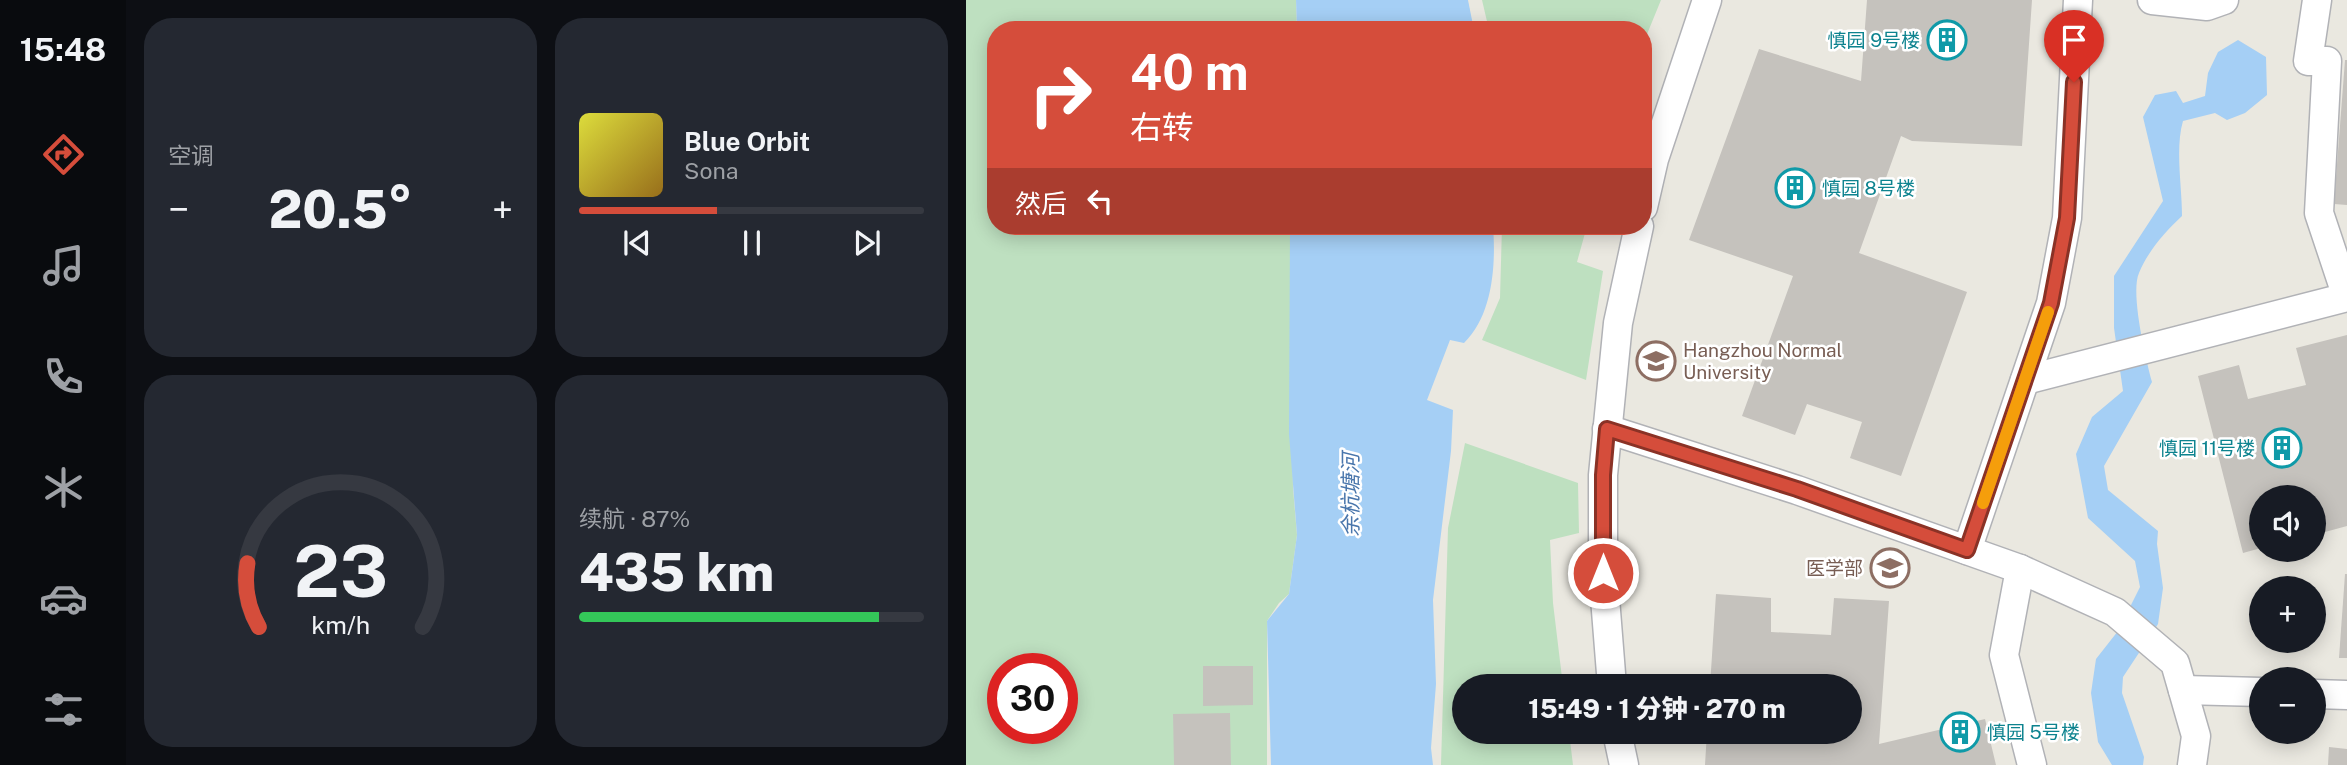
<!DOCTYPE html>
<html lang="zh">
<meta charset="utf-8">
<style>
:root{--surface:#171b24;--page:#242831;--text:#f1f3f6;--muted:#9ea1a6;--line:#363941;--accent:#d54d3b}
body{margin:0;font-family:"Public Sans","Noto Sans SC",sans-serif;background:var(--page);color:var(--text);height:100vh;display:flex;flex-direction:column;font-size:26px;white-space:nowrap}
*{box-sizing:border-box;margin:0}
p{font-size:23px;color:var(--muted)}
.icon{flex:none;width:38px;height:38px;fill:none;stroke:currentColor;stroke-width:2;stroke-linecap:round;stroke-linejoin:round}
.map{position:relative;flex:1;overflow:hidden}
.sheet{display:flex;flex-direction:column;gap:18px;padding:18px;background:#0d0f14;width:840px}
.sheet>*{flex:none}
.top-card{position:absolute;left:21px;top:21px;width:665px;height:214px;border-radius:28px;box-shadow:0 4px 18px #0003;background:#d54d3b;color:#fff;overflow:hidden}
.tools{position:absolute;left:1283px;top:485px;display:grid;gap:14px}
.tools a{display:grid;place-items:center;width:77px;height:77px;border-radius:50%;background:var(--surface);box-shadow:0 4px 18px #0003;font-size:35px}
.speed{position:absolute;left:21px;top:653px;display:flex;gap:14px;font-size:35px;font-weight:700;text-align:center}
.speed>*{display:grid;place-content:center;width:91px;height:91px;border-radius:50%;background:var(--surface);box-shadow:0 4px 18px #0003;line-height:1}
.speed .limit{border:10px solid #d22;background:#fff;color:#111}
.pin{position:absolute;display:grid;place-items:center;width:60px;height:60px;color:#fff;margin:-72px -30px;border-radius:50% 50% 50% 0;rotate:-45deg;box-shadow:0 0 7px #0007}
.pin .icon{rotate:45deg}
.me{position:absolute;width:77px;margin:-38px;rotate:0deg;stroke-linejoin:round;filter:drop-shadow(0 0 5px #0008)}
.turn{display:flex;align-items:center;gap:24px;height:147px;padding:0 28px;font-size:32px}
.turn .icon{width:91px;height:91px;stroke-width:2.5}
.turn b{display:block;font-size:49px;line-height:60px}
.then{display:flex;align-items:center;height:66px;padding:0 28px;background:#0003;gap:14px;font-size:26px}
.big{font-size:52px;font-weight:800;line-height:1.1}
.sheet .tile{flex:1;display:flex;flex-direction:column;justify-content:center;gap:10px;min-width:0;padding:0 24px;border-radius:28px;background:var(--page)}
.sheet .dial{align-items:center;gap:0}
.dial svg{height:182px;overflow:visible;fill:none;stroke:var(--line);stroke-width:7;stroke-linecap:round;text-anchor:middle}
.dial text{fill:var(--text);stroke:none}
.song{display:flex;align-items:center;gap:21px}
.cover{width:84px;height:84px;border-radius:10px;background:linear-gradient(135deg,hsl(60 70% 55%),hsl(40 70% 35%))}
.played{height:7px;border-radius:4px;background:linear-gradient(90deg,var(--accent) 40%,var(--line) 40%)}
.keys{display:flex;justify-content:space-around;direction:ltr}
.heat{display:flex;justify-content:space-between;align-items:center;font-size:38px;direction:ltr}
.charge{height:10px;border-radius:5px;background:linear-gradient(90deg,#34c759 87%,var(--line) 0)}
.sheet .tiles{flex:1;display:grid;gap:18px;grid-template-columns:repeat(2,1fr)}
.trip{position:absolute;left:486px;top:674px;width:410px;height:70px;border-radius:35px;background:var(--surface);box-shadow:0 4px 18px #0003;font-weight:800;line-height:70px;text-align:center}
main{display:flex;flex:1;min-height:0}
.tab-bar{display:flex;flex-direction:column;width:126px;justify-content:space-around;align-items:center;background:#090b0e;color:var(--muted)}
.tab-bar .icon{width:49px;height:49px}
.tab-bar .on{color:var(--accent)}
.tab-bar b{font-size:32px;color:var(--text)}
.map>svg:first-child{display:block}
.green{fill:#bee0c0;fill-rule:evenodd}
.water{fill:#a5cff5}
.building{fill:#c5c2bd}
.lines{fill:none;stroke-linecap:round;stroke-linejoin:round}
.street-casing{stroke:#b1b2b6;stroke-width:31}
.street{stroke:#fff;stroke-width:28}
.route-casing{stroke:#8a3226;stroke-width:18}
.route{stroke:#d54d3b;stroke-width:12}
.slow{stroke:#f59e0b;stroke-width:12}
.labels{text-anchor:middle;stroke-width:5;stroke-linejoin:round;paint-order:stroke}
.culture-label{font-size:19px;fill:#0d838f;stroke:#fff;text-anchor:end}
.education-label{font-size:19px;fill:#785e54;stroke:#fff;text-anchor:start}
.water-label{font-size:21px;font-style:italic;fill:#4976ac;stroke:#fff}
</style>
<main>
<nav class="tab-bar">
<b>15:48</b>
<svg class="icon on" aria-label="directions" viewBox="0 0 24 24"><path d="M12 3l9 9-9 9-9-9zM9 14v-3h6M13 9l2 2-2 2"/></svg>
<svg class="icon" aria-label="music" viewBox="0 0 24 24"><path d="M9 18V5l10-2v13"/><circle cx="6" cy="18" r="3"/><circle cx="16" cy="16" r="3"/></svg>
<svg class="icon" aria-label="phone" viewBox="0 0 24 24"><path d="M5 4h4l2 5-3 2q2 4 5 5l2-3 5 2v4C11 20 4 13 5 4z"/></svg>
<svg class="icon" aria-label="climate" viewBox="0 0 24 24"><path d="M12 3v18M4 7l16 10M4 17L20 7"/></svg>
<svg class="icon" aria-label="car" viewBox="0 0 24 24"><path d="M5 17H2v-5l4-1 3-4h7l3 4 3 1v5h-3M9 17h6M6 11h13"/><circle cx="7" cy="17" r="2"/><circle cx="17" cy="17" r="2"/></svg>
<svg class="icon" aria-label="filters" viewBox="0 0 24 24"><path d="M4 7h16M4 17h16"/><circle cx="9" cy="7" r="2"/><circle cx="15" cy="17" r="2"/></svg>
</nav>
<section class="sheet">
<div class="tiles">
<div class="tile"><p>空调</p>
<div class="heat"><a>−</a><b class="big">20.5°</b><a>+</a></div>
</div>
<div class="tile">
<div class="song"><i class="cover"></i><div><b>Blue Orbit</b><p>Sona</p></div></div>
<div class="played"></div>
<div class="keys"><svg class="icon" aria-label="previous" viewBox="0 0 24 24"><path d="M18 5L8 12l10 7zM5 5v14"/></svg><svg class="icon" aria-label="pause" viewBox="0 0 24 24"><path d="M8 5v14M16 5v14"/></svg><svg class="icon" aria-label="next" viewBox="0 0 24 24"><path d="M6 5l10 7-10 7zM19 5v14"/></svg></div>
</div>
<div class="tile dial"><svg viewBox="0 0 100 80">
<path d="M14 69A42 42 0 1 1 86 69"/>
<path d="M14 69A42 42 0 0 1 9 41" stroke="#d54d3b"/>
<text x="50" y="56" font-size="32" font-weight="700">23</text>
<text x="50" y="72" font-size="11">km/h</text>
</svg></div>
<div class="tile"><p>续航 · 87%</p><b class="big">435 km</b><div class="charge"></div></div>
</div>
</section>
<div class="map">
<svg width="1381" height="765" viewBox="0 0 1381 765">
<rect width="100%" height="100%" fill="#eae8e0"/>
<!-- green -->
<g class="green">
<path d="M 0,0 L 330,0 L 331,30 L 30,30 L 30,226 L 324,226 L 327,488 L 331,535 L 323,594 L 313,603 L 301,621 L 301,765 L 0,765 ZM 37,668 L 96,668 L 96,728 L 37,728 Z"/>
<polygon points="516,0 695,0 677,44 677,30 523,30"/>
<polygon points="536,226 621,226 611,262 637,271 620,380 516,340 534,298"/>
<polygon points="499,443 612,483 613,533 584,540 587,603 597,686 499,686 499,732 603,732 607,765 475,765 482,528"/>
</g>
<!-- water -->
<g class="water">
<polygon points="330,0 502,0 508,30 331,30"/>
<path d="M 1272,40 L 1300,57 L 1301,95 L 1279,113 L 1261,120 L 1249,113 L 1217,121 C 1209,148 1216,186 1216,216 C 1199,232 1182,251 1173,273 C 1164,293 1180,360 1186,382 L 1138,466 L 1142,490 L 1192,531 L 1191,544 L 1197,588 L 1192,624 L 1157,677 L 1156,693 L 1178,757 L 1177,765 L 1146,765 L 1132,742 L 1125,693 L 1130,659 L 1152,631 L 1174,587 L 1169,561 L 1122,518 L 1110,454 L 1126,417 L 1157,391 L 1148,328 L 1148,276 L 1197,201 L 1177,117 L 1189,95 L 1210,91 L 1217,103 L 1239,96 L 1242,73 L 1252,52 Z"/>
<path d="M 324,226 L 527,226 C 530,264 527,315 498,343 L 484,340 L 461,400 L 487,410 L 485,451 L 467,600 L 470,684 L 465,748 L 467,765 L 305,765 L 301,621 L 323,594 L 331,535 L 323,434 Z"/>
</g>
<!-- building -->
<g class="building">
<polygon points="901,0 1066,0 1056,146 946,141 935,136 893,253 1001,292 935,476 884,458 896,422 841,404 829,435 776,416 827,276 723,240 793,49 895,81"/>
<polygon points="1379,60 1381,60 1381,205 1368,204"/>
<polygon points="1381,335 1381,526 1348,535 1348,497 1295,497 1295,548 1277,553 1232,376 1273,365 1282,399 1340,385 1330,348"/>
<polygon points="1379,574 1381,574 1381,658 1373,658"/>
<polygon points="750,594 805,598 805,632 865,635 868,598 923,601 913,744 1019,719 1030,765 739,765 741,732 884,732 884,686 744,686"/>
<polygon points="237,666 287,666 287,705 237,706"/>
<polygon points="264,713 265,765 208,765 207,714"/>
<polygon points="1363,747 1381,749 1381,765 1362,765"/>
</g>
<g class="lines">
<!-- street casing -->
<g class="street-casing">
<g id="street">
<polyline points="1186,0 1241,6 1258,0"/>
<polyline points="1351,0 1342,61 1361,61 1353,213 1381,297"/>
<polyline points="677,207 688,159 741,0"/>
<polyline points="1059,380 1381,297"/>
<polyline points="641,429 831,490 1054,569 1149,612 1209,663 1230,736 1226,765"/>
<polyline points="1001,550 1085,303 1101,218 1112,0"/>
<polyline points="1054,569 1038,655 1066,765"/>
<polyline points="646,686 637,573 637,475 652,323 673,226"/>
<polyline points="1217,690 1295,692"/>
<polyline points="1348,694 1381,695"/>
<polyline points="651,732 658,765"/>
</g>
</g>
<!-- street -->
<use href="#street" class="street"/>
</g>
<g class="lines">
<!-- route casing -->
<g class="route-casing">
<polyline id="route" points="637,573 637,475 641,429 831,489 1001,550 1085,303 1101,218 1108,82"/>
</g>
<!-- route -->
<use href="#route" class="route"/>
<!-- slow -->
<polyline class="slow" points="1017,503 1082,312"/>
</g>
<!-- icons -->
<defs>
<g id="building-ring" transform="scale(2.0125)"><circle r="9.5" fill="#fff" stroke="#0f9aa8" stroke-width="1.5"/><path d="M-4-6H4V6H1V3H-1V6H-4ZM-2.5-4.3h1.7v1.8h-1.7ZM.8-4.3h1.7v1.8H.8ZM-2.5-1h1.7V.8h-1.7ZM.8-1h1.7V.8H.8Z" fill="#0f9aa8"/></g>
<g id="university-ring" transform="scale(2.0125)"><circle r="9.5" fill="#fff" stroke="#8d6e63" stroke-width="1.5"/><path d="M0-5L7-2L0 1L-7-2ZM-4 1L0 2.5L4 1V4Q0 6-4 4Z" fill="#8d6e63"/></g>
</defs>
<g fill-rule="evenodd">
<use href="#building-ring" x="981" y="40"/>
<use href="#building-ring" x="829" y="188"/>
<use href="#university-ring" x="690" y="361"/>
<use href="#building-ring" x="1316" y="448"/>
<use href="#university-ring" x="924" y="568"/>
<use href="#building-ring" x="994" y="732"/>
</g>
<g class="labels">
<!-- culture labels -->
<g class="culture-label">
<text x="954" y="47">慎园 9号楼</text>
<text x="856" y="195" text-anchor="start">慎园 8号楼</text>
<text x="1289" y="455">慎园 11号楼</text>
<text x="1021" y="739" text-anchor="start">慎园 5号楼</text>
</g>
<!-- education labels -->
<g class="education-label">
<text x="717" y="357">Hangzhou Normal<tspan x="717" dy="22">University</tspan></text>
<text x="897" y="575" text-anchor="end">医学部</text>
</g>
<!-- water labels -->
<g class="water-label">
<text transform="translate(385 495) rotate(-90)" y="7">余杭塘河</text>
</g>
</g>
</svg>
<div class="tools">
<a><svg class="icon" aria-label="sound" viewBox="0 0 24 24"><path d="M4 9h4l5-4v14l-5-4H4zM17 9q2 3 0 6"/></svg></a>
<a>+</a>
<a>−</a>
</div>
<div class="speed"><div class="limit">30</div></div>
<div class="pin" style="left:1108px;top:82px;background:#d93025"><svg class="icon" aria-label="arrive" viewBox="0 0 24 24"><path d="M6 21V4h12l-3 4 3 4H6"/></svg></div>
<svg class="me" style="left:637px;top:573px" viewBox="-20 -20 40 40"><circle r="17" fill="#d54d3b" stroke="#fff" stroke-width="3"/><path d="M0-11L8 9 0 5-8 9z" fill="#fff"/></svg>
<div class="trip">15:49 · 1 分钟 · 270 m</div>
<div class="top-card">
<div class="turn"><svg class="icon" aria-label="right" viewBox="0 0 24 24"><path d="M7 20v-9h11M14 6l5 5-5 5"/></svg><div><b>40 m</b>右转</div></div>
<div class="then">然后<svg class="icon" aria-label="left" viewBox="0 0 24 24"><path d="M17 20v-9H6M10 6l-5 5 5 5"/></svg></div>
</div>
</div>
</main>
